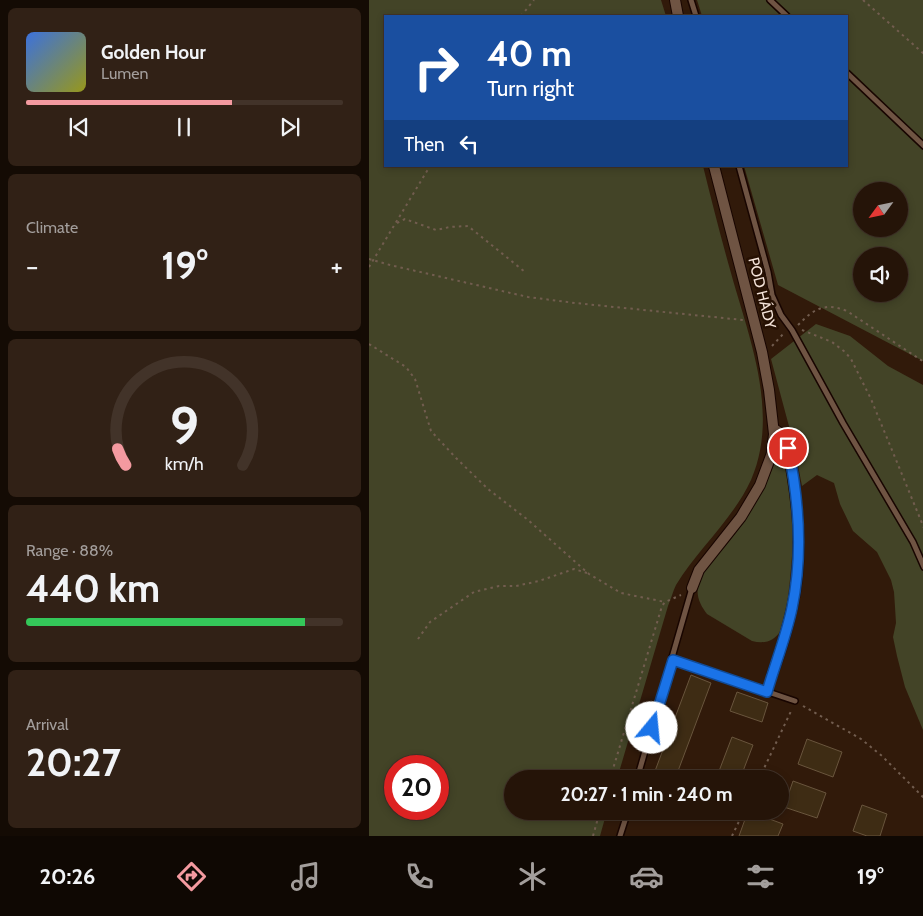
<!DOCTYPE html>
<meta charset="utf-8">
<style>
:root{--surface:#251408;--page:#312116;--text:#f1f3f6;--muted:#a39e9c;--line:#423329;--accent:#f49aa0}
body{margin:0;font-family:Cabin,sans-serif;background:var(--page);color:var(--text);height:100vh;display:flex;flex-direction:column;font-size:19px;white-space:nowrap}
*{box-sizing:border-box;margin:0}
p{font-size:16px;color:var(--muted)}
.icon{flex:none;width:28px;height:28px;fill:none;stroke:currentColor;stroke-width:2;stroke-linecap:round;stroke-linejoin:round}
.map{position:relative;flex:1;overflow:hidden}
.sheet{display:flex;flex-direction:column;gap:8px;padding:8px;background:#140b04;width:369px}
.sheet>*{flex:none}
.hud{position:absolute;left:15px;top:15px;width:464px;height:152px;border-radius:0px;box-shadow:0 2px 8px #0003,0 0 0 1px var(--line);background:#1a4fa0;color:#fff;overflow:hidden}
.needle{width:32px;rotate:237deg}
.tools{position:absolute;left:484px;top:182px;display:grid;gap:10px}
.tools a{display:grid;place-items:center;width:55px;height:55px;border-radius:50%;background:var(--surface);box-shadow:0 2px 8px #0003,0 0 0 1px var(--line);font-size:25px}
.speed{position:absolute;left:15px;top:755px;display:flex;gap:10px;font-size:25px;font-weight:700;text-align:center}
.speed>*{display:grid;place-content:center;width:65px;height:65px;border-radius:50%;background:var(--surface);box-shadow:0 2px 8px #0003,0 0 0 1px var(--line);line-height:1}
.speed .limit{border:8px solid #d22;background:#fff;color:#111}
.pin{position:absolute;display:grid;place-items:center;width:42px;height:42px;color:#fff;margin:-21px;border:2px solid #fff;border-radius:50%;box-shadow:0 1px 5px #0007}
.me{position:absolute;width:55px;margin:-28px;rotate:17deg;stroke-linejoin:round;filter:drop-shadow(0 0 4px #0008)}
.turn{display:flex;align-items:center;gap:18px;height:105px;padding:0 20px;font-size:22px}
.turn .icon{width:65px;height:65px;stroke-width:2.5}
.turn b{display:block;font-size:35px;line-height:42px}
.then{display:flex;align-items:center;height:48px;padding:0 20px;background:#0003;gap:10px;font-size:19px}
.big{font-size:38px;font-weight:800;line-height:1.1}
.sheet .tile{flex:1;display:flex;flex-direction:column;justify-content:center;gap:8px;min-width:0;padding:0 18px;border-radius:8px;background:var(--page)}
.sheet .dial{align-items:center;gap:0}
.dial svg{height:130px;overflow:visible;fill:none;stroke:var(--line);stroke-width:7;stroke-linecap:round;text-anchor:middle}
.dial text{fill:var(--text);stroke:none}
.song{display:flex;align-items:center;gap:15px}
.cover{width:60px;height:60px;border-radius:8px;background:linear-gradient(135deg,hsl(220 70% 55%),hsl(60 70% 35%))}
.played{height:5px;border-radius:2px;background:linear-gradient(90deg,var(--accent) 65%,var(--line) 65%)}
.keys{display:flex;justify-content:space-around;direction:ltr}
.heat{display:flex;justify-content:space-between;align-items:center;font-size:28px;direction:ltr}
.charge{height:8px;border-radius:4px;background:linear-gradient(90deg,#34c759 88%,var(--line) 0)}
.trip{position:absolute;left:135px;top:770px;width:285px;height:50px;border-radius:25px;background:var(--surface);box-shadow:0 2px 8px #0003,0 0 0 1px var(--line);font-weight:800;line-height:50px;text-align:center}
.tabs{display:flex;height:80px;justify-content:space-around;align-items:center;background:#0f0803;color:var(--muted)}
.tabs .icon{width:35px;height:35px}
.tabs .on{color:var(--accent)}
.tabs b{font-size:22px;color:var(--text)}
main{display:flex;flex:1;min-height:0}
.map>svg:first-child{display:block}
.green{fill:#434427;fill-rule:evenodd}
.building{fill:#3e2c14;stroke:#69553d}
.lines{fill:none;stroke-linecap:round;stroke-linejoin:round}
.lane-casing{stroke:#180500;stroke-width:8}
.street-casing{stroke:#180500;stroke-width:12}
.path{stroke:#725d4f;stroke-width:2;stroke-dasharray:2.5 4;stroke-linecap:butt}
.lane{stroke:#6f5443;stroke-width:5}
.street{stroke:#6f5443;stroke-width:10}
.route-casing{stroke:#114b97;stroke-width:12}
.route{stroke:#1a73e8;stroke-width:9}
.labels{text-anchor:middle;stroke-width:5;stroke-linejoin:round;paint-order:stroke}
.street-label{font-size:15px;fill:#f5e4da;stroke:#271103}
</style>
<main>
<section class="sheet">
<div class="tile">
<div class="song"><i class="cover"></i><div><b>Golden Hour</b><p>Lumen</p></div></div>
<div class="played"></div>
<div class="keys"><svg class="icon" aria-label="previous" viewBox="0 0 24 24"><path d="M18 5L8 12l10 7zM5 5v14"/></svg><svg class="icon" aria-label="pause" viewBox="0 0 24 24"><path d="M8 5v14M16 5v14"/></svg><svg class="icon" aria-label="next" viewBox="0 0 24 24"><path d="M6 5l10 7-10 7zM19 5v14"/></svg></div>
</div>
<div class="tile"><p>Climate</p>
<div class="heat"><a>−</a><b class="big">19°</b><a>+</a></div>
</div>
<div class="tile dial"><svg viewBox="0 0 100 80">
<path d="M14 69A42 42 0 1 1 86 69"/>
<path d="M14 69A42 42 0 0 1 9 59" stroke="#f49aa0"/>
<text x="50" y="56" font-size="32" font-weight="700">9</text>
<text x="50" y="72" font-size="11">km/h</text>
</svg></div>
<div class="tile"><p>Range · 88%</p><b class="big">440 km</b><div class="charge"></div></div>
<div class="tile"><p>Arrival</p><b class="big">20:27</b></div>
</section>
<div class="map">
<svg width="555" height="836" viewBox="0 0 555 836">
<rect width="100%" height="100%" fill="#311a0a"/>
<!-- green -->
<g class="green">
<path d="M 0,0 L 292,0 L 297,16 L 16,16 L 16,166 L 334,166 C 343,202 352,238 362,273 C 380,338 411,413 382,480 C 364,519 329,549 307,585 C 304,591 302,599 299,606 L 248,779 L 144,779 L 144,811 L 238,811 L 231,836 L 0,836 ZM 26,766 L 69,766 L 69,809 L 26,809 Z"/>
<path d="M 328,0 L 554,0 L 554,361 L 409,285 L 375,166 L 478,166 L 478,16 L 333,16 ZM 492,191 L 530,191 L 530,229 L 492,229 ZM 492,256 L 530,256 L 530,294 L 492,294 Z"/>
<polygon points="447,324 481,336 519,366 554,385 554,730 536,687 528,656 524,637 527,623 526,607 525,592 522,580 508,552 484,531 471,504 465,483 448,475 433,486 425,445 402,359"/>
<path d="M 411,459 L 414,460 C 429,497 424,557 419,597 C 418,607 417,621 412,630 C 405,642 395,644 383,641 L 338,614 C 332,606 327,597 329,586 C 334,567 351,554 362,539 C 381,515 395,491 406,462 Z"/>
</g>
<!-- building -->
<g class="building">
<polygon points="322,675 342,683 306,779 283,779"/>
<polygon points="368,692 399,703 393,722 361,711"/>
<polygon points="363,737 384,745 371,779 347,779"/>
<polygon points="438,739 473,752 464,777 429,764"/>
<polygon points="424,781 457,793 448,818 415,807"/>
<polygon points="493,805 518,814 511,836 498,836 484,831"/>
<polygon points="379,811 414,824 409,836 370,836"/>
</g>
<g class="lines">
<!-- lane casing -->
<g class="lane-casing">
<g id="lane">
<polyline points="322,0 327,16"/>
<polyline points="401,0 418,16"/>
<polyline points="478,73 555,146"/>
<polyline points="370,166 399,272 403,295 412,315 423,330 474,423 544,542 555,567"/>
<polyline points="304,660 426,701"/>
<polyline points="398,692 403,675"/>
<polyline points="268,779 323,588"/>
<polyline points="251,836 259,811"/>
</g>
</g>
<!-- street casing -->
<g class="street-casing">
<g id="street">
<polyline points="306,0 309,16"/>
<polyline points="323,588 330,570 372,517 391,485 403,453 405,434 400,390 393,352 345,166"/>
<path d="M 403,675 C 411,653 418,631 423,608 C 436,551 428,492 416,436 L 405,429"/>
</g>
</g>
<!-- path -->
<g class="path">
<polyline points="494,0 555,54"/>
<polyline points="152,16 165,0"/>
<polyline points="28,223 36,219 67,230 81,227 99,226 156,272"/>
<polyline points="0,259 21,265 159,297 206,303 374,320"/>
<polyline points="0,267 61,166"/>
<path d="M 429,325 C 445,309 455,302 478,311 L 555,362"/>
<polyline points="433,330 463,342 476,352 482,359 502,399 555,528"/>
<polyline points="0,344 37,367 46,379 62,431 87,458 119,489 159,520 220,574 252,593 296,602"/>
<polyline points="403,346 415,333"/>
<polyline points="49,639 61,622 105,592 130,586 147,586 170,581 205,569 218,573"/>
<polyline points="434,706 492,739 513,756 555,798"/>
<polyline points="241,779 293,606 296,602 312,595"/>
<polyline points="390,779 423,709"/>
<polyline points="224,836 231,811"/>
<polyline points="363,836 375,811"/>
</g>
<!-- lane -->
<use href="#lane" class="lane"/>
<!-- street -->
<use href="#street" class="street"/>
</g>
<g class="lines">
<!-- route casing -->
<g class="route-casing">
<path id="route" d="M 283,728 L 304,660 L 398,692 C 406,664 417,637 423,608 C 434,556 430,500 419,448"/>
</g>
<!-- route -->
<use href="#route" class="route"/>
</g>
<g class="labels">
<!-- street labels -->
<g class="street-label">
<text transform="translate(393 293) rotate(76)" y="5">POD HÁDY</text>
</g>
</g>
</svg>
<div class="tools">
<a><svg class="needle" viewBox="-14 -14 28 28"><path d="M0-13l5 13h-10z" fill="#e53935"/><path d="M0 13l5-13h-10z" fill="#a39e9c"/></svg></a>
<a><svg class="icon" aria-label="sound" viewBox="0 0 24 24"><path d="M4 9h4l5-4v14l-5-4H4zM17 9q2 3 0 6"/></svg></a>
</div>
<div class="speed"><div class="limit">20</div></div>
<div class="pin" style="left:419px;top:448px;background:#d93025"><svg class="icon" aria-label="arrive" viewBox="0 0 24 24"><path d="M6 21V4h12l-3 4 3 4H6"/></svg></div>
<svg class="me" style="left:283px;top:728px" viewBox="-20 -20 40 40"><circle r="19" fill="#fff"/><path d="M0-13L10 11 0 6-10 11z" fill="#1a73e8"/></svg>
<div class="trip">20:27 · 1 min · 240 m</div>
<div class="hud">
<div class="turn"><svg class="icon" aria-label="right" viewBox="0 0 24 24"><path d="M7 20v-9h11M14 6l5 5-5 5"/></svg><div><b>40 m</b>Turn right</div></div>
<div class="then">Then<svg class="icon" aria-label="left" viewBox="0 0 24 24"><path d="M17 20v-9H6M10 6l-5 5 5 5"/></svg></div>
</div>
</div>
</main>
<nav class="tabs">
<b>20:26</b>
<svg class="icon on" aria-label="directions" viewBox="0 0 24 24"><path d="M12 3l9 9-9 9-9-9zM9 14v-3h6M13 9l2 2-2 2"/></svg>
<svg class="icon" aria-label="music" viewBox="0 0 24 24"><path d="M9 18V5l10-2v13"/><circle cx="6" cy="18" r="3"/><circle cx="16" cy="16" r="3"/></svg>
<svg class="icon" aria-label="phone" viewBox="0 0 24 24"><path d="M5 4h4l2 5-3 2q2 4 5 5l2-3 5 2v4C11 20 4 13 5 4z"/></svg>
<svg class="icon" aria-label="climate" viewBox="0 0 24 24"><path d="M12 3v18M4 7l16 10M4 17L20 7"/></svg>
<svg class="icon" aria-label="car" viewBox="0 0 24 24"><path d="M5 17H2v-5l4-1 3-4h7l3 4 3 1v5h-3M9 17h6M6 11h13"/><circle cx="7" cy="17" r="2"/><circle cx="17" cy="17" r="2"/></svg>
<svg class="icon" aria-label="filters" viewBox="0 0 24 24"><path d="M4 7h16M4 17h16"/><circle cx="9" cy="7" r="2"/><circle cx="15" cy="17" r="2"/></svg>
<b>19°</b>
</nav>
